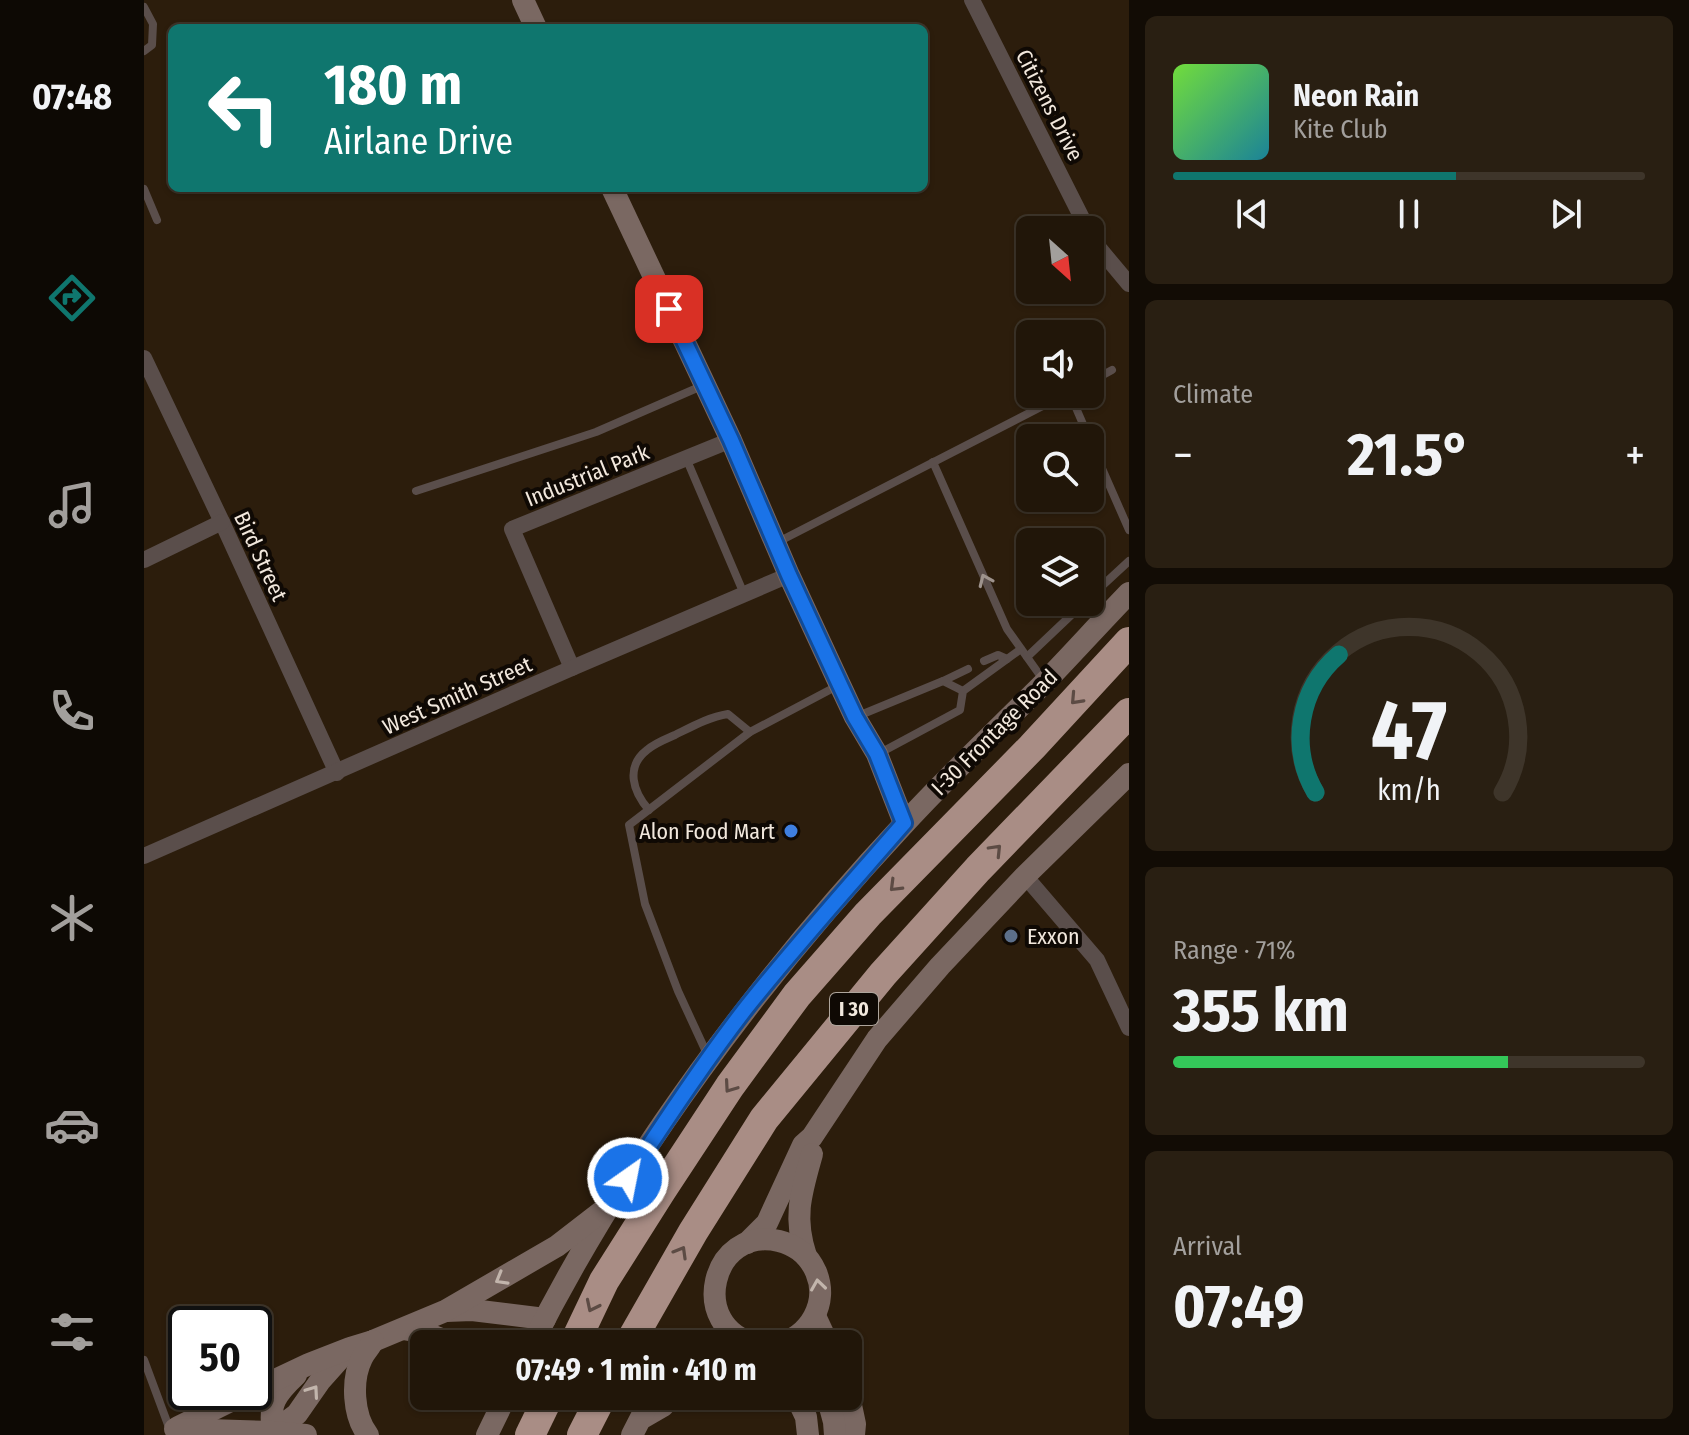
<!DOCTYPE html>
<meta charset="utf-8">
<style>
:root{--surface:#211609;--page:#291f12;--text:#f1f3f6;--muted:#a29f9c;--line:#3e352a;--accent:#0f766e}
body{margin:0;font-family:"Fira Sans Condensed",sans-serif;background:var(--page);color:var(--text);height:100vh;display:flex;flex-direction:column;font-size:30px;white-space:nowrap}
*{box-sizing:border-box;margin:0}
p{font-size:26px;color:var(--muted)}
.icon{flex:none;width:44px;height:44px;fill:none;stroke:currentColor;stroke-width:2;stroke-linecap:round;stroke-linejoin:round}
.map{position:relative;flex:1;overflow:hidden}
.side{display:flex;flex-direction:column;gap:16px;padding:16px;background:#120c05;width:560px}
.side>*{flex:none}
.guide{position:absolute;left:24px;top:24px;width:760px;height:168px;border-radius:12px;box-shadow:0 2px 6px #0004,0 0 0 2px var(--line);background:#0f766e;color:#fff;overflow:hidden}
.needle{width:52px;rotate:153deg}
.buttons{position:absolute;left:872px;top:216px;display:grid;gap:16px}
.buttons a{display:grid;place-items:center;width:88px;height:88px;border-radius:12px;background:var(--surface);box-shadow:0 2px 6px #0004,0 0 0 2px var(--line);font-size:40px}
.speed{position:absolute;left:24px;top:1306px;display:flex;gap:16px;font-size:40px;font-weight:700;text-align:center}
.speed>*{display:grid;place-content:center;width:104px;height:104px;border-radius:50%;background:var(--surface);box-shadow:0 2px 6px #0004,0 0 0 2px var(--line);line-height:1}
.speed .limit{border:4px solid #111;border-radius:12px;background:#fff;color:#111}
.pin{position:absolute;display:grid;place-items:center;width:68px;height:68px;color:#fff;margin:-34px;border-radius:16px;box-shadow:0 4px 12px #0006}
.me{position:absolute;width:88px;margin:-44px;rotate:33deg;stroke-linejoin:round;filter:drop-shadow(0 0 6px #0008)}
.turn{display:flex;align-items:center;gap:28px;height:168px;padding:0 24px;font-size:36px}
.turn .icon{width:104px;height:104px;stroke-width:2.5}
.turn b{display:block;font-size:56px;line-height:68px}
.big{font-size:60px;font-weight:700;line-height:1.1}
.side .card{flex:1;display:flex;flex-direction:column;justify-content:center;gap:12px;min-width:0;padding:0 28px;border-radius:12px;background:var(--page)}
.side .dial{align-items:center;gap:0}
.dial svg{height:208px;overflow:visible;fill:none;stroke:var(--line);stroke-width:7;stroke-linecap:round;text-anchor:middle}
.dial text{fill:var(--text);stroke:none}
.song{display:flex;align-items:center;gap:24px}
.cover{width:96px;height:96px;border-radius:12px;background:linear-gradient(135deg,hsl(100 70% 55%),hsl(190 70% 35%))}
.played{height:8px;border-radius:4px;background:linear-gradient(90deg,var(--accent) 60%,var(--line) 60%)}
.keys{display:flex;justify-content:space-around;direction:ltr}
.heat{display:flex;justify-content:space-between;align-items:center;font-size:44px;direction:ltr}
.charge{height:12px;border-radius:6px;background:linear-gradient(90deg,#34c759 71%,var(--line) 0)}
.trip{position:absolute;left:266px;top:1330px;width:452px;height:80px;border-radius:12px;background:var(--surface);box-shadow:0 2px 6px #0004,0 0 0 2px var(--line);font-weight:700;line-height:80px;text-align:center}
main{display:flex;flex:1;min-height:0}
.menu{display:flex;flex-direction:column;width:144px;justify-content:space-around;align-items:center;background:#0d0904;color:var(--muted)}
.menu .icon{width:56px;height:56px}
.menu .current{color:var(--accent)}
.menu b{font-size:36px;color:var(--text)}
.map>svg:first-child{display:block}
.lines{fill:none;stroke-linecap:round;stroke-linejoin:round}
.lane{stroke:#5a4e4b;stroke-width:8}
.street{stroke:#5a4e4b;stroke-width:16}
.secondary{stroke:#7a6862;stroke-width:22}
.highway{stroke:#a98d85;stroke-width:30}
.oneway{stroke:#9e938d}
.oneway2{stroke:#5c4b44}
.oneway3{stroke:#c2b5ac}
.route-casing{stroke:#114b97;stroke-width:20}
.route{stroke:#1a73e8;stroke-width:14}
.shop-dot{fill:#3f7fe0;stroke:#0f0904;stroke-width:3}
.service-dot{fill:#5c6f8a;stroke:#0f0904;stroke-width:3}
.labels{text-anchor:middle;stroke-width:8;stroke-linejoin:round;paint-order:stroke}
.shield{fill:#0f0904;stroke:#aea59c;stroke-width:2}
.shield-label{font-size:20px;font-weight:bold;fill:#f2e8dd}
.street-label{font-size:22px;fill:#f2e8dd;stroke:#0f0904}
.poi-label{font-size:22px;fill:#f2e8dd;stroke:#0f0904;text-anchor:end}
</style>
<main>
<nav class="menu">
<b>07:48</b>
<svg class="icon current" aria-label="directions" viewBox="0 0 24 24"><path d="M12 3l9 9-9 9-9-9zM9 14v-3h6M13 9l2 2-2 2"/></svg>
<svg class="icon" aria-label="music" viewBox="0 0 24 24"><path d="M9 18V5l10-2v13"/><circle cx="6" cy="18" r="3"/><circle cx="16" cy="16" r="3"/></svg>
<svg class="icon" aria-label="phone" viewBox="0 0 24 24"><path d="M5 4h4l2 5-3 2q2 4 5 5l2-3 5 2v4C11 20 4 13 5 4z"/></svg>
<svg class="icon" aria-label="climate" viewBox="0 0 24 24"><path d="M12 3v18M4 7l16 10M4 17L20 7"/></svg>
<svg class="icon" aria-label="car" viewBox="0 0 24 24"><path d="M5 17H2v-5l4-1 3-4h7l3 4 3 1v5h-3M9 17h6M6 11h13"/><circle cx="7" cy="17" r="2"/><circle cx="17" cy="17" r="2"/></svg>
<svg class="icon" aria-label="filters" viewBox="0 0 24 24"><path d="M4 7h16M4 17h16"/><circle cx="9" cy="7" r="2"/><circle cx="15" cy="17" r="2"/></svg>
</nav>
<div class="map">
<svg width="985" height="1435" viewBox="0 0 985 1435">
<rect width="100%" height="100%" fill="#2c1d0c"/>
<g class="lines">
<!-- lane -->
<g class="lane">
<polyline points="0,7 9,24 8,45 0,51"/>
<polyline points="0,189 13,220"/>
<polyline points="946,382 968,370"/>
<polyline points="926,394 945,438"/>
<polyline points="946,441 985,530"/>
<polyline points="542,458 600,594"/>
<polyline points="789,462 863,629 900,681"/>
<polyline points="272,491 452,432 560,385"/>
<polyline points="632,543 922,394"/>
<polyline points="946,597 985,561"/>
<polyline points="883,657 941,602"/>
<polyline points="840,661 854,655 863,659"/>
<polyline points="799,681 824,669"/>
<polyline points="714,716 799,681 819,691"/>
<polyline points="734,754 816,710 819,691 877,649"/>
<path d="M 505,810 C 489,792 481,767 503,750 C 511,743 522,739 531,735 C 549,726 565,717 584,714 L 606,732"/>
<polyline points="564,1056 534,991 501,904 485,825 606,732 695,685"/>
<polyline points="0,1360 26,1430"/>
<polyline points="39,1362 42,1369"/>
<polyline points="52,1392 61,1412"/>
</g>
<!-- street -->
<g class="street">
<polyline points="828,0 944,230"/>
<polyline points="946,234 949,241 985,284"/>
<polyline points="0,358 78,522 193,773"/>
<polyline points="0,560 78,522"/>
<polyline points="428,668 368,529 587,440"/>
<polyline points="0,856 428,668 645,575"/>
<polyline points="881,876 953,960 985,1028"/>
</g>
<!-- secondary -->
<g class="secondary">
<polyline points="379,0 392,28"/>
<polyline points="468,188 587,440 645,575 696,685 711,717 733,754 760,823"/>
<polyline points="603,1243 623,1223 659,1145 668,1137 733,1039 796,966 881,876 985,774"/>
<path d="M 662,1256 C 649,1217 657,1193 668,1154"/>
<polyline points="302,1311 328,1310 401,1319"/>
<polyline points="671,1316 684,1344"/>
<polyline points="259,1329 282,1333 310,1344"/>
<path d="M 388,1344 C 482,1157 618,976 761,823 C 806,774 855,728 902,681 C 930,652 957,622 985,593"/>
<polyline points="566,1344 593,1337"/>
<path d="M 612,1344 C 543,1328 567,1225 635,1241 C 652,1245 665,1256 672,1272 C 685,1303 666,1336 634,1344"/>
<path d="M 152,1375 C 132,1394 124,1404 129,1432 L 153,1414 L 176,1381 L 201,1353"/>
<polyline points="110,1390 165,1364 206,1348 229,1341 301,1311 413,1246 457,1212"/>
<polyline points="704,1391 711,1424 710,1435"/>
<polyline points="652,1396 662,1417 664,1435"/>
<polyline points="683,1396 690,1422 691,1435"/>
<polyline points="500,1417 519,1406 528,1396"/>
<polyline points="34,1427 105,1392"/>
<polyline points="31,1429 129,1432 162,1435"/>
<path d="M 224,1435 C 209,1416 207,1380 218,1358 C 221,1352 226,1347 229,1341"/>
<polyline points="343,1435 362,1396"/>
<polyline points="488,1435 508,1396"/>
</g>
<!-- highway -->
<g class="highway">
<polyline points="430,1344 460,1281 517,1191 586,1086 653,995 724,914 888,747 985,642"/>
<polyline points="485,1344 549,1232 620,1119 739,974 834,869 985,713"/>
<polyline points="386,1435 405,1396"/>
<polyline points="438,1435 458,1396"/>
</g>
</g>
<!-- one-way arrows -->
<defs><path id="oneway-chevron" d="M-2-3.5L2.5 0L-2 3.5" fill="none" stroke-width="1.6" stroke-linecap="round" stroke-linejoin="round" transform="scale(2)"/></defs>
<use class="oneway" href="#oneway-chevron" transform="translate(841 580) rotate(-114)"/>
<g class="oneway2">
<use href="#oneway-chevron" transform="translate(932 699) rotate(133)"/>
<use href="#oneway-chevron" transform="translate(852 850) rotate(-46)"/>
<use href="#oneway-chevron" transform="translate(751 886) rotate(135)"/>
<use href="#oneway-chevron" transform="translate(586 1087) rotate(125)"/>
<use href="#oneway-chevron" transform="translate(537 1252) rotate(-60)"/>
<use href="#oneway-chevron" transform="translate(448 1306) rotate(116)"/>
</g>
<g class="oneway3">
<use href="#oneway-chevron" transform="translate(357 1279) rotate(150)"/>
<use href="#oneway-chevron" transform="translate(674 1285) rotate(-98)"/>
<use href="#oneway-chevron" transform="translate(169 1391) rotate(-55)"/>
</g>
<g class="lines">
<!-- route casing -->
<g class="route-casing">
<path id="route" d="M 484,1178 C 521,1121 560,1062 602,1008 C 652,945 707,884 760,823 L 733,754 L 711,717 L 696,685 L 645,575 L 587,440 L 525,309"/>
</g>
<!-- route -->
<use href="#route" class="route"/>
</g>
<!-- markers -->
<circle class="shop-dot" cx="647" cy="831" r="8"/>
<circle class="service-dot" cx="867" cy="936" r="8"/>
<g class="labels">
<!-- shield labels -->
<rect class="shield" x="686" y="993" width="48" height="32" rx="6"/>
<g class="shield-label">
<text x="710" y="1016">I 30</text>
</g>
<!-- street labels -->
<g class="street-label">
<text transform="translate(906 105) rotate(63)" y="8">Citizens Drive</text>
<text transform="translate(443 475) rotate(-22)" y="8">Industrial Park</text>
<text transform="translate(117 556) rotate(65)" y="8">Bird Street</text>
<text transform="translate(313 695) rotate(-24)" y="8">West Smith Street</text>
<text transform="translate(850 732) rotate(-45)" y="8">I-30 Frontage Road</text>
</g>
<!-- poi labels -->
<g class="poi-label">
<text x="631" y="839">Alon Food Mart</text>
<text x="883" y="944" text-anchor="start">Exxon</text>
</g>
</g>
</svg>
<div class="buttons">
<a><svg class="needle" viewBox="-14 -14 28 28"><path d="M0-13l5 13h-10z" fill="#e53935"/><path d="M0 13l5-13h-10z" fill="#a29f9c"/></svg></a>
<a><svg class="icon" aria-label="sound" viewBox="0 0 24 24"><path d="M4 9h4l5-4v14l-5-4H4zM17 9q2 3 0 6"/></svg></a>
<a><svg class="icon" aria-label="search" viewBox="0 0 24 24"><circle cx="10" cy="10" r="6"/><path d="M15 15l6 6"/></svg></a>
<a><svg class="icon" aria-label="layers" viewBox="0 0 24 24"><path d="M12 4l9 5-9 5-9-5zM3 14l9 5 9-5"/></svg></a>
</div>
<div class="speed"><div class="limit">50</div></div>
<div class="pin" style="left:525px;top:309px;background:#d93025"><svg class="icon" aria-label="arrive" viewBox="0 0 24 24"><path d="M6 21V4h12l-3 4 3 4H6"/></svg></div>
<svg class="me" style="left:484px;top:1178px" viewBox="-20 -20 40 40"><circle r="17" fill="#1a73e8" stroke="#fff" stroke-width="3"/><path d="M0-11L8 9 0 5-8 9z" fill="#fff"/></svg>
<div class="trip">07:49 · 1 min · 410 m</div>
<div class="guide">
<div class="turn"><svg class="icon" aria-label="left" viewBox="0 0 24 24"><path d="M17 20v-9H6M10 6l-5 5 5 5"/></svg><div><b>180 m</b>Airlane Drive</div></div>
</div>
</div>
<section class="side">
<div class="card">
<div class="song"><i class="cover"></i><div><b>Neon Rain</b><p>Kite Club</p></div></div>
<div class="played"></div>
<div class="keys"><svg class="icon" aria-label="previous" viewBox="0 0 24 24"><path d="M18 5L8 12l10 7zM5 5v14"/></svg><svg class="icon" aria-label="pause" viewBox="0 0 24 24"><path d="M8 5v14M16 5v14"/></svg><svg class="icon" aria-label="next" viewBox="0 0 24 24"><path d="M6 5l10 7-10 7zM19 5v14"/></svg></div>
</div>
<div class="card"><p>Climate</p>
<div class="heat"><a>−</a><b class="big">21.5°</b><a>+</a></div>
</div>
<div class="card dial"><svg viewBox="0 0 100 80">
<path d="M14 69A42 42 0 1 1 86 69"/>
<path d="M14 69A42 42 0 0 1 23 16" stroke="#0f766e"/>
<text x="50" y="56" font-size="32" font-weight="700">47</text>
<text x="50" y="72" font-size="11">km/h</text>
</svg></div>
<div class="card"><p>Range · 71%</p><b class="big">355 km</b><div class="charge"></div></div>
<div class="card"><p>Arrival</p><b class="big">07:49</b></div>
</section>
</main>
